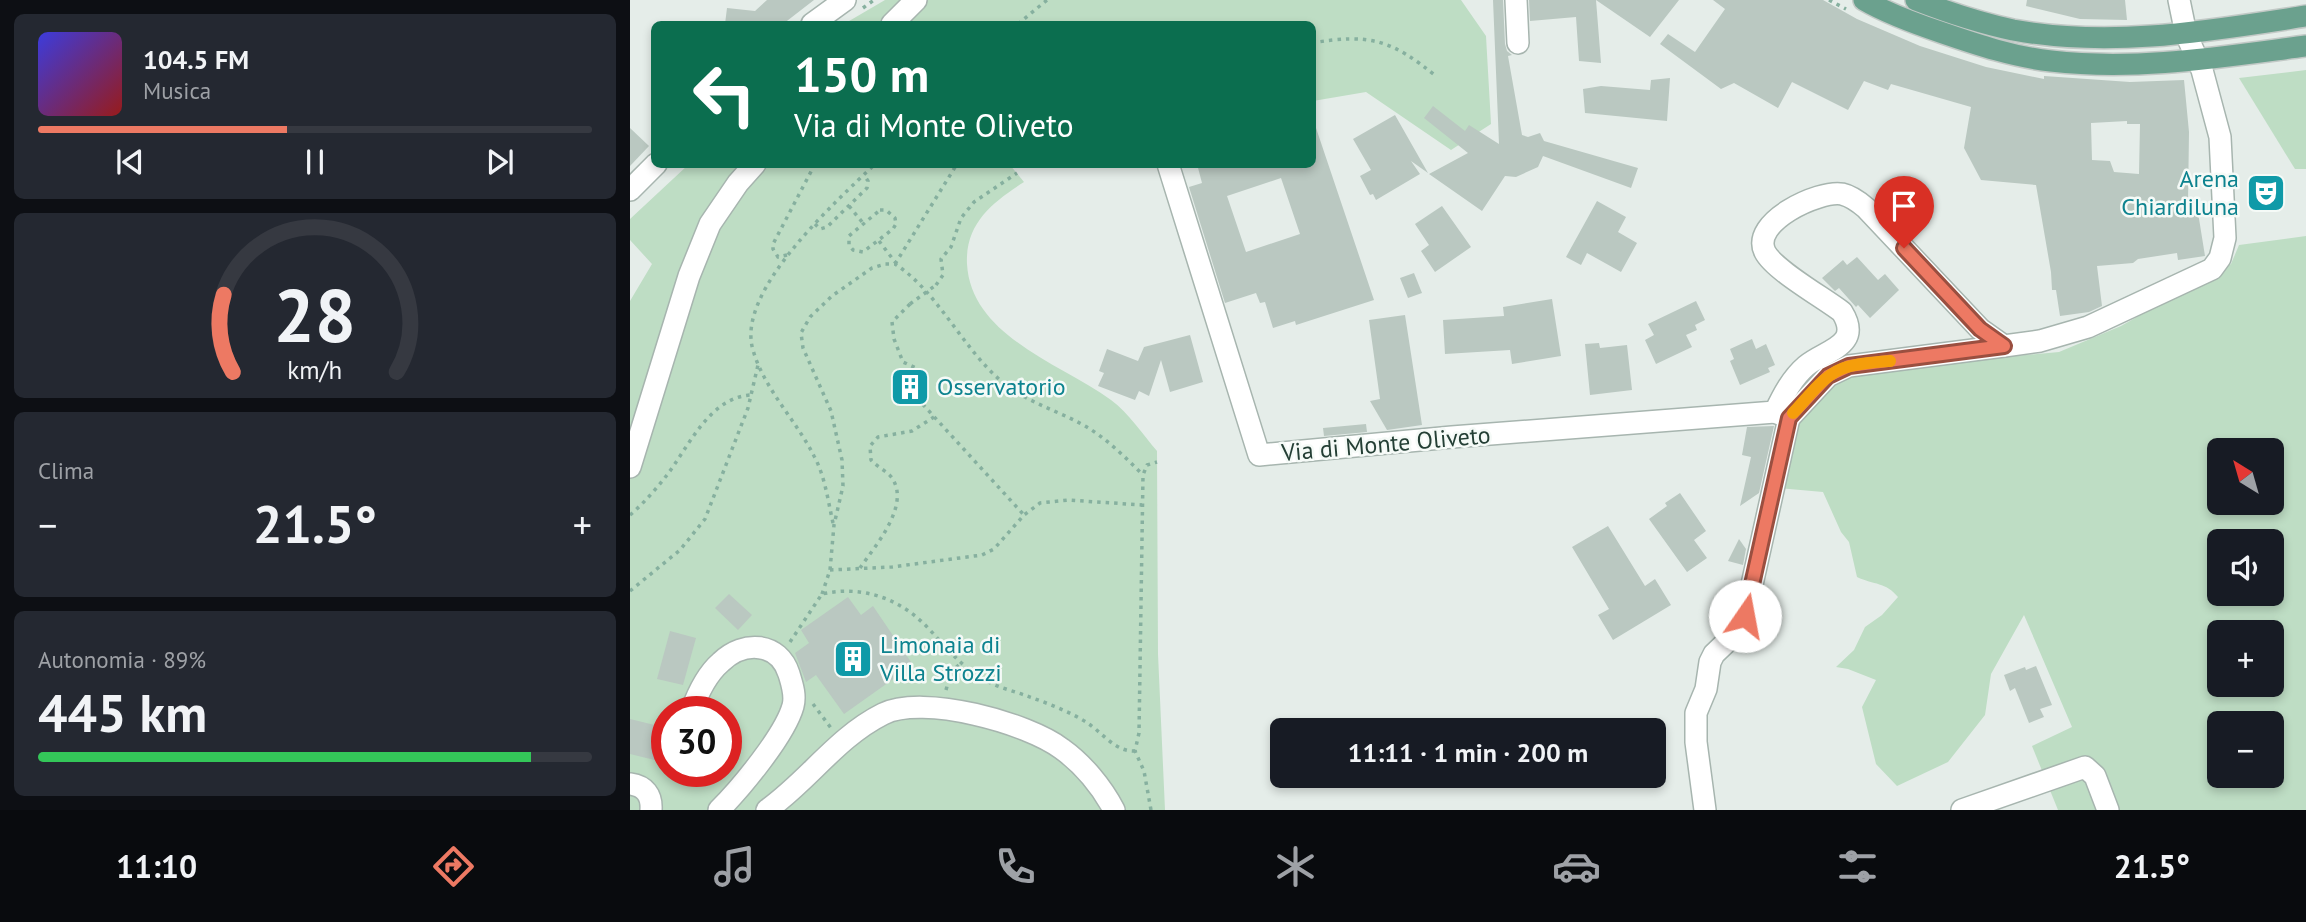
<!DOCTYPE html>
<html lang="it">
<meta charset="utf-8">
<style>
:root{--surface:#171b24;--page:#242831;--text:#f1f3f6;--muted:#9ea1a6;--line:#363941;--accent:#ed7963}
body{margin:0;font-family:"PT Sans",sans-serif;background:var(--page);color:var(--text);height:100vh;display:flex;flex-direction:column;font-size:26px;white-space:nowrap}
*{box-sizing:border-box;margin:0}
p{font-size:23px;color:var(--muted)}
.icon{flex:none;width:38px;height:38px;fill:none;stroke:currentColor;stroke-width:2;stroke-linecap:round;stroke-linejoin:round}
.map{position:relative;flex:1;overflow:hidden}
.panel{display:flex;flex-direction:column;gap:14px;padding:14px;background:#0d0f14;width:630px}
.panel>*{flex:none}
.top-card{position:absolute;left:21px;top:21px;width:665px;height:147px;border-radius:10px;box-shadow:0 4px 10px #0003;background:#0b6e4f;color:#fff;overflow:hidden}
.needle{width:46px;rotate:323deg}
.controls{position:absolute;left:1577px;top:438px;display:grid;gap:14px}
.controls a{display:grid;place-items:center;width:77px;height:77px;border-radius:10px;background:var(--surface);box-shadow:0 4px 10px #0003;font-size:35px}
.speed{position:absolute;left:21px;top:696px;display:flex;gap:14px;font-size:35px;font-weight:700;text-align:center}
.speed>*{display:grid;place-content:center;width:91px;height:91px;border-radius:50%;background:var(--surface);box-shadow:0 4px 10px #0003;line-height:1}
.speed .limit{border:10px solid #d22;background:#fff;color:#111}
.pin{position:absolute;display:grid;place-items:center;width:60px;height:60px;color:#fff;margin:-72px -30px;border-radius:50% 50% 50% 0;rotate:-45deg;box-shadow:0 0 7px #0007}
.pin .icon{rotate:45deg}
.me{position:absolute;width:77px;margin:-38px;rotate:12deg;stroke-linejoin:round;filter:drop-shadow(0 0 5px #0008)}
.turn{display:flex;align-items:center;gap:24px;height:147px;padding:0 28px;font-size:32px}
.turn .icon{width:91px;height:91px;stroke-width:2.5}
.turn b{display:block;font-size:49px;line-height:60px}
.big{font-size:52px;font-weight:800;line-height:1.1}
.panel .widget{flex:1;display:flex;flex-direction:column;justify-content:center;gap:10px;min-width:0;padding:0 24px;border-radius:10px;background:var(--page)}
.panel .dial{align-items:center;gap:0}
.dial svg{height:182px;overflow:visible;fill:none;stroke:var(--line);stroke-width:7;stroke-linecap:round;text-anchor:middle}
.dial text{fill:var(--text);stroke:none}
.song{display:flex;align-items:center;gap:21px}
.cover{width:84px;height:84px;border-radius:10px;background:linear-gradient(135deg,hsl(240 70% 55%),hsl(0 70% 35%))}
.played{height:7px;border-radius:4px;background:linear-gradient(90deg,var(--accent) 45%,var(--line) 45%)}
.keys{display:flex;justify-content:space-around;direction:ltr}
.heat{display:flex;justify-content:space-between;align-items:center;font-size:38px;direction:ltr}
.charge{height:10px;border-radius:5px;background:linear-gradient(90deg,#34c759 89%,var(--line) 0)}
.trip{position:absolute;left:640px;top:718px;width:396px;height:70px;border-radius:10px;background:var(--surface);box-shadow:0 4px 10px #0003;font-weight:800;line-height:70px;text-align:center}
.tab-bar{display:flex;height:112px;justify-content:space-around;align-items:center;background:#090b0e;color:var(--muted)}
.tab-bar .icon{width:49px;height:49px}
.tab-bar .active{color:var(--accent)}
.tab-bar b{font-size:32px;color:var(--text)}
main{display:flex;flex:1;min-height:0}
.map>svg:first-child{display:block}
.green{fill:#beddc4;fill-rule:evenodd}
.building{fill:#bac8c1;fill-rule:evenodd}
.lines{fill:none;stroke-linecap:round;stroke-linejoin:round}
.minor-casing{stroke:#a7b5af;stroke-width:24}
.major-casing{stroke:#c2c9c6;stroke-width:24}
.path{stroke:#86b09f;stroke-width:3.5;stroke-dasharray:3.5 5;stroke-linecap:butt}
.minor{stroke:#fff;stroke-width:21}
.major{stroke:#6ba18e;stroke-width:21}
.path-bridge{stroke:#86b09f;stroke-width:3.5;stroke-dasharray:3.5 5;stroke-linecap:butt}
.route-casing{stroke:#9a4f40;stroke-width:18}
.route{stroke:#ed7963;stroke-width:12}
.slow{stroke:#f59e0b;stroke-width:12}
.labels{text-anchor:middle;stroke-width:5;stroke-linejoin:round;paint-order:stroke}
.culture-label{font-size:24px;fill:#0d838f;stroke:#f5faf7;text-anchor:start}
.street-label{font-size:24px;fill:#243f35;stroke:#f5faf7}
</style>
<main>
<section class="panel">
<div class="widget">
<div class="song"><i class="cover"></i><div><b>104.5 FM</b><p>Musica</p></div></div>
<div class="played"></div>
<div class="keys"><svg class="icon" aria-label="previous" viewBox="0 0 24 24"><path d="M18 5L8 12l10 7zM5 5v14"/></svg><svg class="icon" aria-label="pause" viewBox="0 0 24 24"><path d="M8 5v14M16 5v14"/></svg><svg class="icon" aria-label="next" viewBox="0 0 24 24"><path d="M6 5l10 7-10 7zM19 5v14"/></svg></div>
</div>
<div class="widget dial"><svg viewBox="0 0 100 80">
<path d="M14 69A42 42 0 1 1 86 69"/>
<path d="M14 69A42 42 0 0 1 10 35" stroke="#ed7963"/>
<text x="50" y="56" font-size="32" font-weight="700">28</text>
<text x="50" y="72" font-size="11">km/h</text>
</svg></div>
<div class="widget"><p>Clima</p>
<div class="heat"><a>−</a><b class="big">21.5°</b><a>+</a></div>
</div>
<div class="widget"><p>Autonomia · 89%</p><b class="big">445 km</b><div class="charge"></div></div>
</section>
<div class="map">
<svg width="1676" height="810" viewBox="0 0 1676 810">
<rect width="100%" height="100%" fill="#e5ede9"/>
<!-- green -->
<g class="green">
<polygon points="255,0 831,0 856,36 861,124 821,150 736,92 683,101 682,24 214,24"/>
<polygon points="1676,70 1676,169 1665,169 1609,78"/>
<path d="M 58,165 L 380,165 L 394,182 C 363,202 335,223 337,264 C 341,336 431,364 481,400 C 499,413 513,435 527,451 L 528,654 L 535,810 L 0,810 L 0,301 L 22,264 L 0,240 L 0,219 ZM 37,712 L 96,712 L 96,772 L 37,772 Z"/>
<path d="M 1676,236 L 1676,810 L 1428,810 L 1402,746 L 1442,727 L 1394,615 L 1361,674 L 1355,715 L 1318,762 L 1267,786 L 1246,764 L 1232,707 L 1246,680 L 1218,669 L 1206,667 L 1224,650 L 1235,627 L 1252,615 L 1268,597 C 1256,582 1244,585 1227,577 L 1219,542 L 1211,532 L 1193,492 L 1147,488 L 1160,430 L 1200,382 L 1253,368 L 1429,352 L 1491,326 L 1601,264 L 1609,245 ZM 1589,450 L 1642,450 L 1642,502 L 1589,502 ZM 1589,541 L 1642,541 L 1642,593 L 1589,593 ZM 1589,632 L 1642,632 L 1642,684 L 1589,684 ZM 1589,723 L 1642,723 L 1642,775 L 1589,775 Z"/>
</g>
<!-- building -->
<g class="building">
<polygon points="137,0 184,0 153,24 95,24 97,8 125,11"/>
<polygon points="863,0 873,0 875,44 877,51 882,55 878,56 892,135 898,137 910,133 914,141 1008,168 1001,188 913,156 908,167 886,177 875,176 852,211 799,174 838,153 794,118 803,106 835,131 839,125 869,144"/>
<polygon points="899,0 1049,0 1020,37 966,0 971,63 949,61 946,17 900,21"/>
<path d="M 1083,0 L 1193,0 L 1227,19 L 1290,46 L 1356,67 L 1414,79 L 1414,76 L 1500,82 L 1554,80 L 1559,132 L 1558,202 L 1566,200 L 1575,256 L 1548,260 L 1547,253 L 1508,259 L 1503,263 L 1467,266 L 1472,306 L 1459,312 L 1430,316 L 1426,290 L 1422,290 L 1421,272 L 1406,185 L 1351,180 L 1334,148 L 1341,107 L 1261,84 L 1258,90 L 1234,81 L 1218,110 L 1162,82 L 1148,108 L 1104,83 L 1091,89 L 1030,44 L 1038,34 L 1065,52 L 1095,9 ZM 1497,121 L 1497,124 L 1510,124 L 1509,174 L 1484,172 L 1480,161 L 1462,160 L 1461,123 Z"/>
<polygon points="1397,0 1495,0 1497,20 1450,19 1396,6"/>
<polygon points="1040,78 1037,121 955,113 953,89 971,86 1020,90 1021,80"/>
<polygon points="765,115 798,173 781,161 790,174 746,200 743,194 740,195 730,176 741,170 723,139"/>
<path d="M 682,125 L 685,125 L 744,300 L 666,325 L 665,321 L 643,328 L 635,302 L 630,303 L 626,293 L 595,303 L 559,187 L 572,183 L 567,164 L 682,164 ZM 651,178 L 670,234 L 616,252 L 597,196 Z"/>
<polygon points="0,128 19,146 0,166"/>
<polygon points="967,201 996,217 988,232 1007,243 991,272 957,253 951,265 936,257"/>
<polygon points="812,206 841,247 805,272 791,251 799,245 785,224"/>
<polygon points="1227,257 1248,280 1255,274 1269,290 1240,318 1228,305 1226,307 1209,288 1205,291 1192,278 1213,260 1217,265"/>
<polygon points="784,273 792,293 778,298 770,278"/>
<polygon points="922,299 931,356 882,364 880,350 815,354 813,320 874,316 873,307"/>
<polygon points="1066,301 1075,320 1065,325 1067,330 1056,335 1062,347 1026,364 1015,340 1024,335 1018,324"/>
<polygon points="775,315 792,425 757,430 740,401 750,399 739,320"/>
<polygon points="560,335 573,382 540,392 531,360 519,396 509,391 505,400 468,386 474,373 469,371 477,349 508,361 514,347"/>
<polygon points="1122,339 1126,349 1136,344 1145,365 1138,368 1140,372 1110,385 1100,361 1104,359 1100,349"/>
<polygon points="969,343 970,348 997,345 1002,390 960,395 955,344"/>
<polygon points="736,424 737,432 694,436 693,428"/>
<polygon points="1144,426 1129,493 1110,506 1121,457 1112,455 1117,427"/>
<polygon points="1050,493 1076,531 1064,540 1077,558 1057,572 1019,519 1037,506 1035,503"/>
<polygon points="978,526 1015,586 1025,579 1041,605 983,640 968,615 979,609 942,547"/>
<polygon points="1109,539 1116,549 1113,565 1098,561"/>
<polygon points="99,594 122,615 108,630 85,608"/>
<polygon points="218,597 231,615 243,606 283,665 214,714 186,675 176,682 165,653 179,643 171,630"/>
<polygon points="40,631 66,638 53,685 27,679"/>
<polygon points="1406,666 1422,705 1410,709 1414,717 1399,723 1385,688 1380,691 1374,675 1395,667 1396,670"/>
<polygon points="0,719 37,728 37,763 0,754"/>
</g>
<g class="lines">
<!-- minor casing -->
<g class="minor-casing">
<g id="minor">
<polyline points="886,0 888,43"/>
<polyline points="182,24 215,0"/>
<polyline points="262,24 286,0"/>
<path d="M 538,164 L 629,455 L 822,437 L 1145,412 C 1153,395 1162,378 1176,366 C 1195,350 1233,346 1212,312 C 1194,298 1144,270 1135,252 C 1120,222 1189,190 1212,194 C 1221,196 1229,202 1236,208 L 1350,329 L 1374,346 L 1410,341 L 1458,327 L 1582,269 L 1590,258 L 1595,238 L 1590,137 L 1572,70 L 1556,34 L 1549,0"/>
<polyline points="0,190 26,164"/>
<polyline points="1159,418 1198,376 1219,366 1374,346"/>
<polyline points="0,467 59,276 80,224 108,183 125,164"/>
<path d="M 61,712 C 67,695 77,674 91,662 C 114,640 149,642 159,674 C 162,684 166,695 163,706 C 155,735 111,788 89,810"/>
<path d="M 0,784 C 15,786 22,795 21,810"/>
<path d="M 137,810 C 178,781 207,737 253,714 C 293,694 398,723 432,749 C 453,764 472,787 484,810"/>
<polyline points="1075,810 1066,742 1066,713 1076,689 1080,662 1084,654 1107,632 1115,616 1159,418 1145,412"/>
<polyline points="1332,810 1455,767 1465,776 1478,810"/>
</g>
</g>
<!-- major casing -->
<g class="major-casing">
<g id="major">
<path d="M 1234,0 C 1258,14 1286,24 1313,33 C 1348,45 1384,57 1421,61 C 1507,71 1591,57 1676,46"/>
<path d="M 1286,0 C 1317,12 1350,23 1383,30 C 1482,48 1578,31 1676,16"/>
</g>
</g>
<!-- path -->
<g class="path">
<polyline points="1199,0 1216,9"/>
<polyline points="233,8 244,0"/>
<polyline points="388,24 417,0"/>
<path d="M 682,43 C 740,33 762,40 807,77"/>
<polyline points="219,206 233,223"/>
<polygon points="250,210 256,210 265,218 266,224 263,229 233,252 223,250 219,245 219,236"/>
<polyline points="185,224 190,229 197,227 237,188 238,181 234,175"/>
<polyline points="249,241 265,262"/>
<polyline points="157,255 148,257 143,249 143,244 185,164"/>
<polyline points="265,264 327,164"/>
<polyline points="306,285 313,275 311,259 321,247 331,218 344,202 387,173"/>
<polyline points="280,304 262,322 264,339 273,362 286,368 287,377"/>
<circle cx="280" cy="388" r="13"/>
<polyline points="287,398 394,515"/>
<path d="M 0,515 C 14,503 26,489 37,475 C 59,446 80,397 121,395"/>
<path d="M 203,523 C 198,501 195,476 184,456 C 166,420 134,389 123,350 C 105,291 206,202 245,164"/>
<path d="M 230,568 C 244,547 281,506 262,478 C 257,471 247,467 241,460 L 240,446 L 248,437 L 282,431 L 304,417"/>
<polyline points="200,570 262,567 352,555 364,549 394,515 410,503 438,500 512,505"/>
<polyline points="0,591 50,550 75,519 118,408 128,365"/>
<path d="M 192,594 L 200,570 L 204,525 L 213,486 L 212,460 L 201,411 L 173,348 L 171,333 L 180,317 L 202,296 L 242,268 L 255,264 L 265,264 C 307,291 332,347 370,380 C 397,403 425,409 455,426 C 476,438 495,457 513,475"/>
<path d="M 160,642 L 192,594 C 231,585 270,598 298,628 C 317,648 332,668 357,681 C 369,688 384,691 397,696 C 417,703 438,711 456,722 C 472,732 485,752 505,751"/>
<polyline points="316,690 321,672 330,664"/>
<polyline points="183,704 201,728"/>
<polyline points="521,810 514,771 505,751 509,733 513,475 517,465 527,462"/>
</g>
<!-- minor -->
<use href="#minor" class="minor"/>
<!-- major -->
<use href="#major" class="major"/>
<!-- path-bridge -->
<polyline class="path-bridge" points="280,304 306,285"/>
</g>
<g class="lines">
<!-- route casing -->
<g class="route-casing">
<polyline id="route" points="1115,616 1159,418 1198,376 1219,366 1374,346 1350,329 1274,248"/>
</g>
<!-- route -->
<use href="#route" class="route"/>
<!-- slow -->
<path class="slow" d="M 1163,413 C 1179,397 1194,373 1217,367 C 1230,363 1246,362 1260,361"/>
</g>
<!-- icons -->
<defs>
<g id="theatre-square" transform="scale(2.0125)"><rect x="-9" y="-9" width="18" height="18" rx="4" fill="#0f9aa8" stroke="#f5faf7"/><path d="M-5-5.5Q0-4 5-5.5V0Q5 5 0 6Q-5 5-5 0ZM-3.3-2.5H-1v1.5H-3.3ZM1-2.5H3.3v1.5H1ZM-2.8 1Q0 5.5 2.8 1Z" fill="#fff"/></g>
<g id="building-square" transform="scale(2.0125)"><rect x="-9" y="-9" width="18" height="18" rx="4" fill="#0f9aa8" stroke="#f5faf7"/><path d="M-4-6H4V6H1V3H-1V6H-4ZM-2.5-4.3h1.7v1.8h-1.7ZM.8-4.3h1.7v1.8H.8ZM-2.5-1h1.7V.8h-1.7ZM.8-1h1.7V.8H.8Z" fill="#fff"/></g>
</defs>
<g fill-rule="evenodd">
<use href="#theatre-square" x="1636" y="193"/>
<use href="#building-square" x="280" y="387"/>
<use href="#building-square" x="223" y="659"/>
</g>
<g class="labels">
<!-- culture labels -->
<g class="culture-label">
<text x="1609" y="187" text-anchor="end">Arena<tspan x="1609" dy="28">Chiardiluna</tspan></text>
<text x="307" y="395">Osservatorio</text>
<text x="250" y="653">Limonaia di<tspan x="250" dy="28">Villa Strozzi</tspan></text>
</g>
<!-- street labels -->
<g class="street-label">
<text transform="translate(756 444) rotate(-5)" y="8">Via di Monte Oliveto</text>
</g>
</g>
</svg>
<div class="controls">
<a><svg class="needle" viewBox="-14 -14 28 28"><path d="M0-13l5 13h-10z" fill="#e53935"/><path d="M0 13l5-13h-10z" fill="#9ea1a6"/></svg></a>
<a><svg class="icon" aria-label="sound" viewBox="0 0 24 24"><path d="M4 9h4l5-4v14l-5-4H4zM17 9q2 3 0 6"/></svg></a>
<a>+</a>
<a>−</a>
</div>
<div class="speed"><div class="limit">30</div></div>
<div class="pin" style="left:1274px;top:248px;background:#d93025"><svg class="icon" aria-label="arrive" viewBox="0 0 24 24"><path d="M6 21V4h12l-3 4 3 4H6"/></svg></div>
<svg class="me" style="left:1115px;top:616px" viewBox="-20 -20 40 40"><circle r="19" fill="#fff"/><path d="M0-13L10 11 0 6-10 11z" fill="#ed7963"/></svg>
<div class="trip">11:11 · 1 min · 200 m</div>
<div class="top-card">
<div class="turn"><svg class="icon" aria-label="left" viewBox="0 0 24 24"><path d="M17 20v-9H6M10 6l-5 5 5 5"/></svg><div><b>150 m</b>Via di Monte Oliveto</div></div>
</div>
</div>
</main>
<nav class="tab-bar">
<b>11:10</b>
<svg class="icon active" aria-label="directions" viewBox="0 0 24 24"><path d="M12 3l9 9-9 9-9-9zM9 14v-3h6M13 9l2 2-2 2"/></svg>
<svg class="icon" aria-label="music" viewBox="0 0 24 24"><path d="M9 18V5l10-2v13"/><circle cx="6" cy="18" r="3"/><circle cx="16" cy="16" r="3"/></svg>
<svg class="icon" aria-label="phone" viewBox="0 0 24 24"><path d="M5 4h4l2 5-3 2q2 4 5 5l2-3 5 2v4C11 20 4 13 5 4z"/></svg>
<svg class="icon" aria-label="climate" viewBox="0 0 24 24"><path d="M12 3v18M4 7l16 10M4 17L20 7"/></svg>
<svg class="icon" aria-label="car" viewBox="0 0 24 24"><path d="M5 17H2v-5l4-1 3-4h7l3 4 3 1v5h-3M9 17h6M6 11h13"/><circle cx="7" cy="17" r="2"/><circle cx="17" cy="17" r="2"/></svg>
<svg class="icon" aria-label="filters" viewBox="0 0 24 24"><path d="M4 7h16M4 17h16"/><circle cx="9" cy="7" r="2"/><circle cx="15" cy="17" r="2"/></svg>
<b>21.5°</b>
</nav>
